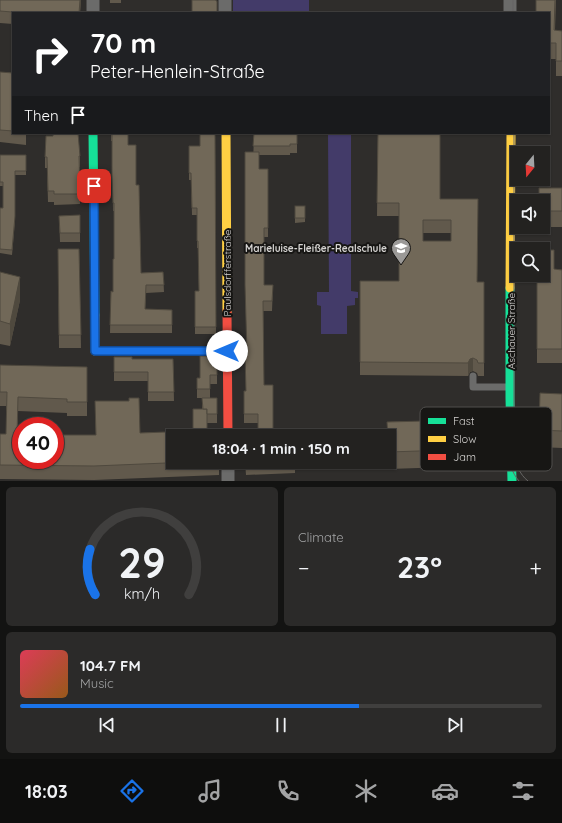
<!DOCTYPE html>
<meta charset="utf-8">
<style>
:root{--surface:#232220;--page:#2b2a29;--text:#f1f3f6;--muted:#a3a4a5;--line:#403f3e;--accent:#1a73e8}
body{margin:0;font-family:Quicksand,sans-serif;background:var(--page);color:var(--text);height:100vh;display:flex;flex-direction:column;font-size:15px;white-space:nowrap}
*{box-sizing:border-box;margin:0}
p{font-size:13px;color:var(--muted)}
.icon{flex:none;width:22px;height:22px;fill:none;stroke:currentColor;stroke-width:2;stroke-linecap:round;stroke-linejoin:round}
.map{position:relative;height:481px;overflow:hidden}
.sheet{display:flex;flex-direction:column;gap:6px;padding:6px;background:#131312;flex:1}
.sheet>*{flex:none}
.banner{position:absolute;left:12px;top:12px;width:538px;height:122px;border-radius:0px;box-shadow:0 1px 3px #0004,0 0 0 1px var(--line);background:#202124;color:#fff;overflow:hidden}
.needle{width:26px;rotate:198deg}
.fabs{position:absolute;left:510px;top:146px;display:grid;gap:8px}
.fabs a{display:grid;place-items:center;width:40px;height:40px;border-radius:0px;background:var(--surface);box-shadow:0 1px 3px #0004,0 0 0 1px var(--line);font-size:20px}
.speed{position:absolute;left:12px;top:417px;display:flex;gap:8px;font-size:20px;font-weight:700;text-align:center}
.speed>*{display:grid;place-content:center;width:52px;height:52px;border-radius:50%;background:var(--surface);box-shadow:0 1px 3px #0004,0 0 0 1px var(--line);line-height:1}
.speed .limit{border:6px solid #d22;background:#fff;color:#111}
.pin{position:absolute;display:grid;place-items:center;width:34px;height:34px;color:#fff;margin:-17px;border-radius:8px;box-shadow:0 2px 6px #0006}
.me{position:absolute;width:44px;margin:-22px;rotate:270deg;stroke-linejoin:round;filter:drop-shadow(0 0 3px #0008)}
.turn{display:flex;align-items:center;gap:14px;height:84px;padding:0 12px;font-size:18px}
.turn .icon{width:52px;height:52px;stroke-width:2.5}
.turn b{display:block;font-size:28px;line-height:34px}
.then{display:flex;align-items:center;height:38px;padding:0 12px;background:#0003;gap:8px;font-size:15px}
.big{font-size:30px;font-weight:700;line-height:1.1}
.sheet .widget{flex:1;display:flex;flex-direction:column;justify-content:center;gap:6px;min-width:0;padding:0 14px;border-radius:6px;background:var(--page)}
.sheet .dial{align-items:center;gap:0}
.dial svg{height:104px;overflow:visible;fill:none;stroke:var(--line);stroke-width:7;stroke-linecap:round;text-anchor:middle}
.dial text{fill:var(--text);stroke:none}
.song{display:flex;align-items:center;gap:12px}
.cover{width:48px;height:48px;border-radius:6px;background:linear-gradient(135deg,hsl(350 70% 55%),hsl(30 70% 35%))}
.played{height:4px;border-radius:2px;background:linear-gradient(90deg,var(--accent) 65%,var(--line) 65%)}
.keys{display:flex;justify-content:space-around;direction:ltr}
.heat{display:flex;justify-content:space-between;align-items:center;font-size:22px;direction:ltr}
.sheet .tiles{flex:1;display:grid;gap:6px;grid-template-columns:1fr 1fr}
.widget:last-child{grid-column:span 2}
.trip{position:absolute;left:166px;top:429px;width:230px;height:40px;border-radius:0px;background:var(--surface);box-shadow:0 1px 3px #0004,0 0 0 1px var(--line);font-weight:700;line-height:40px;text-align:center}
.dock{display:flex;height:64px;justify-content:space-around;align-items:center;background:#0e0e0d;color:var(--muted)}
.dock .icon{width:28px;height:28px}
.dock .current{color:var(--accent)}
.dock b{font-size:18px;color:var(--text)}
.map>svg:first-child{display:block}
.green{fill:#433b69}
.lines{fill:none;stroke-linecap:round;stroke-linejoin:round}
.lane{stroke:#6b6b6a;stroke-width:7}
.street{stroke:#6b6b6a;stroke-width:13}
.fast{stroke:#16e098;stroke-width:9}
.slow{stroke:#ffcf43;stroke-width:9}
.jam{stroke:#f24e42;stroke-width:9}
.tram{stroke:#666564;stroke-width:1}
.wall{fill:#61594c;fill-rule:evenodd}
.shaded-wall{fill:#4f493e}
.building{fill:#716858;stroke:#4f493e;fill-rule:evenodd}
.route-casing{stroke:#114b97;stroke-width:10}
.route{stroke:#1a73e8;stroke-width:7}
.labels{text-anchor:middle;stroke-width:4;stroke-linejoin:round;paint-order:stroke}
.poi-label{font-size:10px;font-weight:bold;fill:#d5d3d1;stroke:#171614;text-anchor:end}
.street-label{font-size:10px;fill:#d5d3d1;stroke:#171614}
.key{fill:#171614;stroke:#504f4d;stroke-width:1}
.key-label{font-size:11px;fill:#d5d3d1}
</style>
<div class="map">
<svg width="562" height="481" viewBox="0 0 562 481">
<rect width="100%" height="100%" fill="#2f2d2b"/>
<!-- green -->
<g class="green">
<rect x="233" y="0" width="76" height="13"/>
<polygon points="328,133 351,133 351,291 358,292 358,298 355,298 355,305 347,306 347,334 321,334 321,306 317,305 317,292 329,292"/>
</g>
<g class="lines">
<!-- lane -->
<polyline class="lane" points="473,376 473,387 510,387"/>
<!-- street -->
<g class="street">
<polyline points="93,0 93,13"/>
<polyline points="225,0 225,13"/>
<polyline points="510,0 510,13"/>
<polyline points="228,462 228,481"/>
</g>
<!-- fast -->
<g class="fast">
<polyline points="93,133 95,315"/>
<polyline points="510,288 510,398 512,481"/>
</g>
<!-- slow -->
<g class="slow">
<polyline points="226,133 227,312"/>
<polyline points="510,288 511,133"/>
<polyline points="95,315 95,351 227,351"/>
</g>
<!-- jam -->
<polyline class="jam" points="227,312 228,436"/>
<!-- tram -->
<g class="tram">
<polyline points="513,0 513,13"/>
<path d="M 514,133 L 514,453 C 516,464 519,474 528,481"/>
<path d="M 508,452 C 509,463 512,473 519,481"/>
</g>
</g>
<!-- wall -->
<g class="wall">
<polygon points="0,0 81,0 80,13 13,13 13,24 0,23"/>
<rect x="110" y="0" width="11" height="3"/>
<polygon points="536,0 556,0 555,30 562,31 562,76 556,76 556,59 549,59 549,13"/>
<polygon points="0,72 13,73 13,133 26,133 26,145 0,142"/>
<polygon points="111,133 128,145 136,185 141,273 163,272 164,292 146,293 145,309 172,310 172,333 110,333 111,291 113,292 114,259 114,211 113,211 112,141 111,141"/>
<polygon points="215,133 216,334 195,334 195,291 199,291 198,248 197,248 197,215 192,215 191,180 189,180 189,146 200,146"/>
<polygon points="254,133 297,133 297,153 290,153 290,155 259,155 259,169 268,169 268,237 264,237 264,285 273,285 272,311 263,311 258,423 244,423 244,391 246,391"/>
<path d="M 378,133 L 440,199 L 478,199 L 477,282 L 484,282 L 484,376 L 478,376 L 477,373 L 473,371 L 470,372 L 468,376 L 360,375 L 360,281 L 399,281 L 399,216 L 377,216 ZM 423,233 L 451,233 L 451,241 L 423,241 Z"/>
<polygon points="0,155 26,155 26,175 15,175 15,220 12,255 0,253 0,208 3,208 3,186 0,186"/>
<polygon points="80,156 80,167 79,167 80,204 54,205 54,202 48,202 47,168 45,168 45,157"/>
<polygon points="562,188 562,227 543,227 543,201"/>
<polygon points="295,206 305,206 305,222 295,223"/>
<polygon points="80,215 80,242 60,242 59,216"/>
<polygon points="58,249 79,249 81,348 59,348"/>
<polygon points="554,269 562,270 562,363 537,363 537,275"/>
<polygon points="0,272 20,300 10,346 0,344"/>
<polygon points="217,356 217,384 210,384 210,398 217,398 217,423 207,423 173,462 219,462 219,475 94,480 0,479 0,434 6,434 6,406 0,406 0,365 87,381 87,416 67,416 67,413 18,411 17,435 96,435 95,401 140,433 193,431 202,409 202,398 197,398 197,378 200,378"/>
<polygon points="114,357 132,359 173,359 174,401 148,401 148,381 114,381"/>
<polygon points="562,394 562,448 539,447 539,430"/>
<polygon points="463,412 477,449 477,466 389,469 389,436 387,436 387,422 463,420"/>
<polygon points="245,462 295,462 295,473 246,475"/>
</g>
<!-- shaded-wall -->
<g class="shaded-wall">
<polygon points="80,0 81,0 80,13 79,13"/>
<polygon points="20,277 20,300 10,346 10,324"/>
<polygon points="473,358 473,371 470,372 468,376 468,363 470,359"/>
</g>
<!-- building -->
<g class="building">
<polygon points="0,0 80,0 79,13 24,13 0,11"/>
<polygon points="192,0 216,0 216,1 217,1 217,13 192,13"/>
<polygon points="536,0 555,0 554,30 562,31 562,61 556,61 556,43 549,43 549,13 536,13"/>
<polygon points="0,72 13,73 12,103 13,103 13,131 0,130"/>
<polygon points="53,133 78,133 80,156 79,156 80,194 54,194 54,191 48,191 47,157 45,157 46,136 53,136"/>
<polygon points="111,133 128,133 128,145 136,145 136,185 139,185 141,273 163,272 164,285 146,285 145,309 172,310 172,325 110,325 111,291 113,292 113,259 114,259 114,203 113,203 112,175 112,133"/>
<polygon points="200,133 215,133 216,327 195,327 195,291 199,291 198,241 197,241 197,208 192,208 191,173 189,173 189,146 200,146"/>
<polygon points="254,133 297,133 297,144 290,144 290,146 253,146"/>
<path d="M 378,133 L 440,133 L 440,199 L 478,199 L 477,282 L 484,282 L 484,363 L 478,363 L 477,360 L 473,358 L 470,359 L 468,363 L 360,362 L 360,281 L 399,281 L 399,203 L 377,203 ZM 423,220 L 451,220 L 451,241 L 423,241 Z"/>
<polygon points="245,152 259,152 259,169 268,169 268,228 264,228 264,285 273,285 272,301 263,301 264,385 273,385 273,436 258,436 258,414 244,414 244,391 246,391 245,354 247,354 245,285"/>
<polygon points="0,155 26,155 26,171 15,171 15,216 12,250 0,249 0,208 3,208 3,182 0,182"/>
<polygon points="539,188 562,188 562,211 543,211 543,201 539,201"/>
<rect x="295" y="206" width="10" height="12"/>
<polygon points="80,215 80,233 60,233 59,216"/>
<polygon points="58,249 79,249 81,335 59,335"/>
<polygon points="543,250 554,250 554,269 562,270 562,349 537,349 537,275 543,275"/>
<polygon points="0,272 20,277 10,324 0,321"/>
<polygon points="200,356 217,356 217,375 210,375 210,389 197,389 197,378 200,378"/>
<polygon points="114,357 132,357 132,359 173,359 174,392 148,392 148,372 114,372"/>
<polygon points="0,365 87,367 87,402 67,402 67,399 18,397 17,435 21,435 21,460 55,460 55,435 96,435 95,401 129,401 129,398 139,398 140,433 193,431 193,409 207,409 207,431 218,430 218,436 173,436 173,462 190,462 94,466 0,465 0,434 6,434 7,392 0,392"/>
<polygon points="540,393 562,394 562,431 539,430"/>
<polygon points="202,398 217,398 217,414 207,414 207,409 203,409"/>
<polygon points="463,412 475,412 477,449 389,452 389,436 388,436 387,422 463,420"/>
<polygon points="245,462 295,462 295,464 246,465"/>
</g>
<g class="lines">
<!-- route casing -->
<g class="route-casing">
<polyline id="route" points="94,186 95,351 227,351"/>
</g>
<!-- route -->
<use href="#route" class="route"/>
</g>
<!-- icons -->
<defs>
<g id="school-pin" transform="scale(1)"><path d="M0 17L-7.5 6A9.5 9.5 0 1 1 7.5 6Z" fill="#9b9997" stroke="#171614"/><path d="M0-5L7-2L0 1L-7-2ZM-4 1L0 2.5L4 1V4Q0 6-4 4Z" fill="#fff"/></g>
</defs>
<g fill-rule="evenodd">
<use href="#school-pin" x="401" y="248"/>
</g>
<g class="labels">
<!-- poi labels -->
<g class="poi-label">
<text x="387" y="252">Marieluise-Fleißer-Realschule</text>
</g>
<!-- street labels -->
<g class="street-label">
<text transform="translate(227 273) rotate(-90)" y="4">Paulsdorfferstraße</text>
<text transform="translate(511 331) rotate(-90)" y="4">Aschauer Straße</text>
</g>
</g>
<!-- legend -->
<rect x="420" y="407" width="132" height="64" rx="6" class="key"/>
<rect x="428" y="418" width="18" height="6" fill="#16e098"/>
<rect x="428" y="436" width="18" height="6" fill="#ffcf43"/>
<rect x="428" y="454" width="18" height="6" fill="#f24e42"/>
<g class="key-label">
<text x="453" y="425">Fast</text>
<text x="453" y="443">Slow</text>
<text x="453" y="461">Jam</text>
</g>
</svg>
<div class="fabs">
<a><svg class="needle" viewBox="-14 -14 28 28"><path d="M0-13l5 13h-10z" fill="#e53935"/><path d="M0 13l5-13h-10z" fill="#a3a4a5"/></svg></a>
<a><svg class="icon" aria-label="sound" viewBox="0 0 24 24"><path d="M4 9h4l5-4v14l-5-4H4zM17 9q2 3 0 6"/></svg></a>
<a><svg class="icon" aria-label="search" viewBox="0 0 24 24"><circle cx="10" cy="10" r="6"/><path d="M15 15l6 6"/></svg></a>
</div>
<div class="speed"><div class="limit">40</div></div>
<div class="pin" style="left:94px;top:186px;background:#d93025"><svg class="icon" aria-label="arrive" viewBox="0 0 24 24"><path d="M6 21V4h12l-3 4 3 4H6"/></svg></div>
<svg class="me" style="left:227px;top:351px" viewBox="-20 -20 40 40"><circle r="19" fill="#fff"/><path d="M0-13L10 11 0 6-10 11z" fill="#1a73e8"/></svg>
<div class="trip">18:04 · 1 min · 150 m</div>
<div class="banner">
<div class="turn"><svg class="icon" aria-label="right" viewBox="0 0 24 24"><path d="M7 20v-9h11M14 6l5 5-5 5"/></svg><div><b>70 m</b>Peter-Henlein-Straße</div></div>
<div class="then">Then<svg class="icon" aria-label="arrive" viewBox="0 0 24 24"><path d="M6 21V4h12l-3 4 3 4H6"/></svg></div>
</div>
</div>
<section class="sheet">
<div class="tiles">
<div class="widget dial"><svg viewBox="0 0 100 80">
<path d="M14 69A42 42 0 1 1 86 69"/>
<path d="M14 69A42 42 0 0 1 10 34" stroke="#1a73e8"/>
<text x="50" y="56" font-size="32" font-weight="700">29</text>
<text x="50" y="72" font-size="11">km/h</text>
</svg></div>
<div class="widget"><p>Climate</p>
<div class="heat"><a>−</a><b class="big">23°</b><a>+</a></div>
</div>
<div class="widget">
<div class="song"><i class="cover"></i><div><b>104.7 FM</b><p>Music</p></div></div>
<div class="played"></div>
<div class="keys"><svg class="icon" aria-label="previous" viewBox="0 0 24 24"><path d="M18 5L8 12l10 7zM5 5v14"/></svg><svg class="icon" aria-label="pause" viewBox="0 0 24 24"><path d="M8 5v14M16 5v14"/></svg><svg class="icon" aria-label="next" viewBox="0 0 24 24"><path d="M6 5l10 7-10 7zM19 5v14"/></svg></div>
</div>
</div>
</section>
<nav class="dock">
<b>18:03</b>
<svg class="icon current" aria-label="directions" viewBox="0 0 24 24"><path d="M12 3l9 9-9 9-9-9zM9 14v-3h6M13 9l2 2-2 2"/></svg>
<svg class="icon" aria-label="music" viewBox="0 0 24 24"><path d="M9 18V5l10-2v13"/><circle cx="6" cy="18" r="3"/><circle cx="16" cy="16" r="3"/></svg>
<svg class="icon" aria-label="phone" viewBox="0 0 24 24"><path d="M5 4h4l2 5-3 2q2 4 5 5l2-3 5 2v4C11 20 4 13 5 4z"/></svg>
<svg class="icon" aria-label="climate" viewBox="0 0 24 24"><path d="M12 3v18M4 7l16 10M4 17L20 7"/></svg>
<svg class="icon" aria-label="car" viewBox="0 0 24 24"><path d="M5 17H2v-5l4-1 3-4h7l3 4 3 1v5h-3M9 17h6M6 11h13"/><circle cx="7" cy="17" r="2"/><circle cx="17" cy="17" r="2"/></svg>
<svg class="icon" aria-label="filters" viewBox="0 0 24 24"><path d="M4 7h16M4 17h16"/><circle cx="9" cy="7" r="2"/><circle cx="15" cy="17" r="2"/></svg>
</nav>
